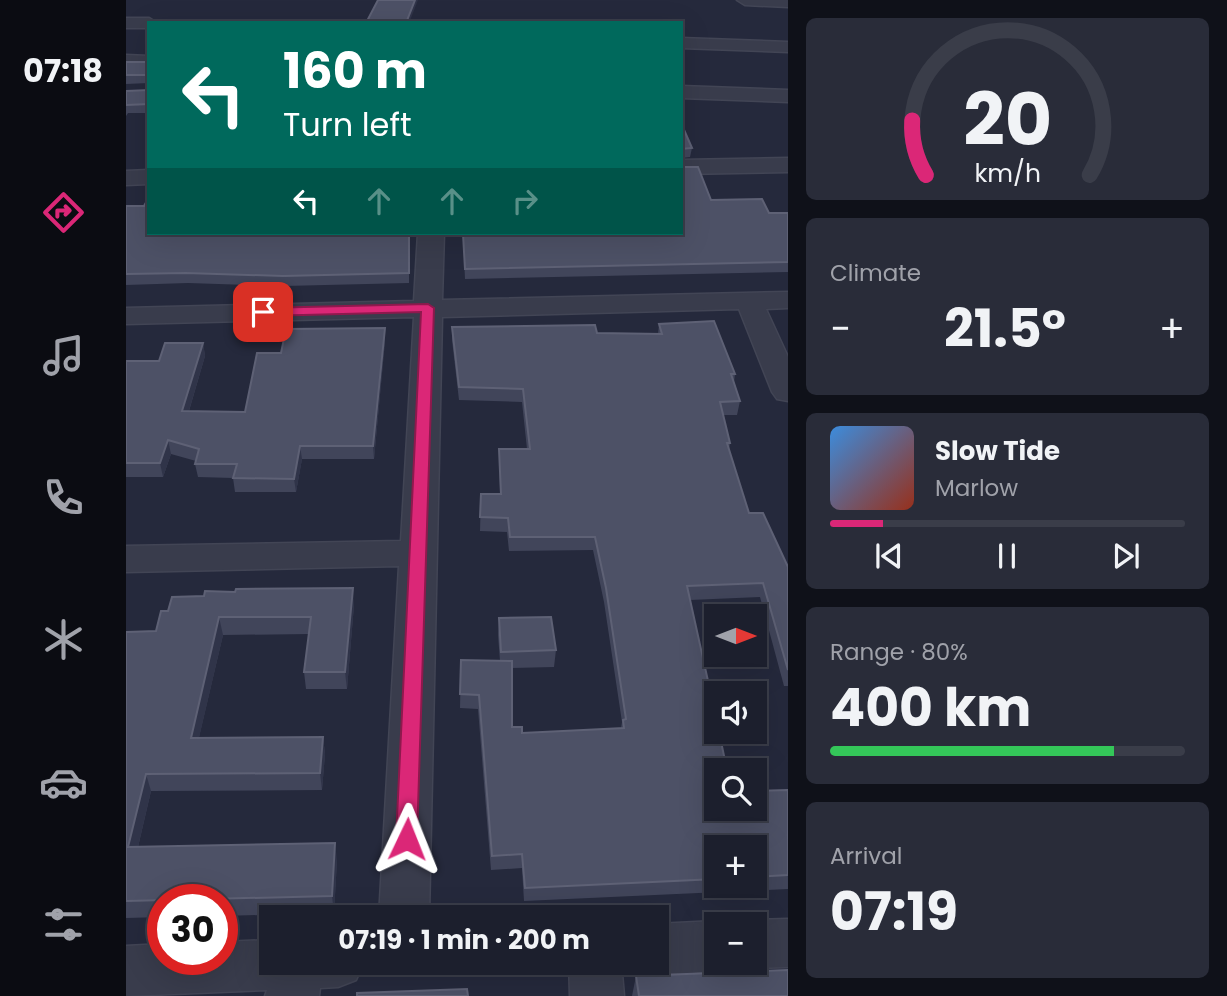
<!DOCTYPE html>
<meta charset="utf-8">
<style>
:root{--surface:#1c1f2d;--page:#292c39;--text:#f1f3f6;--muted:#a0a2aa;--line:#3a3d49;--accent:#db2777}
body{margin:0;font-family:Poppins,sans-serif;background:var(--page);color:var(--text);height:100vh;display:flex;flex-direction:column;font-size:26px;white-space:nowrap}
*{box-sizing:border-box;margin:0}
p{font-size:23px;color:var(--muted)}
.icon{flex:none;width:38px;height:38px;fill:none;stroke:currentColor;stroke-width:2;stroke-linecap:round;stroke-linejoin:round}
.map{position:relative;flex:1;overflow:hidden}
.details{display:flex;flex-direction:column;gap:18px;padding:18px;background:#0f1119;width:439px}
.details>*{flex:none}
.top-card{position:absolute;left:21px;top:21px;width:536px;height:214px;border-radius:0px;box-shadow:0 7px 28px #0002,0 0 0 2px var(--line);background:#00695c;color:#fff;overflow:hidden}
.needle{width:46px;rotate:90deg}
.controls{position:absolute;left:578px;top:604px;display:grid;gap:14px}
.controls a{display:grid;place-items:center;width:63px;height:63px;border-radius:0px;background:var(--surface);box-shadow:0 7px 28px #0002,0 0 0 2px var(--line);font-size:35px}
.speed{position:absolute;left:21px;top:884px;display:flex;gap:14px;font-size:35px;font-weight:700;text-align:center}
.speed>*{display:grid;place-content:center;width:91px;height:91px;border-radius:50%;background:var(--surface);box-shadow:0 7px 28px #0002,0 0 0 2px var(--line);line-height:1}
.speed .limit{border:10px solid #d22;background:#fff;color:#111}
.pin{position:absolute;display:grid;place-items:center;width:60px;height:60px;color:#fff;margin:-30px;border-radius:14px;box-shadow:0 4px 10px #0006}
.me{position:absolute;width:77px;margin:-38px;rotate:2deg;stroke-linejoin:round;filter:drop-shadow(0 0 5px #0008)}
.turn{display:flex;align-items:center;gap:24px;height:147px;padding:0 21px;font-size:32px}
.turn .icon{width:91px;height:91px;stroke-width:2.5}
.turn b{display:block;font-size:49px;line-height:60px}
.lanes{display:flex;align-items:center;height:66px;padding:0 21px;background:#0003;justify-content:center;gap:35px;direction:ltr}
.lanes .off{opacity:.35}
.big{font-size:52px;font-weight:700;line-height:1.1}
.details .tile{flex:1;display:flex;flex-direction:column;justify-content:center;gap:10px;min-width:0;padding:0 24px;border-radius:10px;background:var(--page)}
.details .dial{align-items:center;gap:0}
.dial svg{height:182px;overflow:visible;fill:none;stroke:var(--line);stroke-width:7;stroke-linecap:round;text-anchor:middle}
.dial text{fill:var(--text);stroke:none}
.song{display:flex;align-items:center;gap:21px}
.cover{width:84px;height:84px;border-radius:10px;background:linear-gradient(135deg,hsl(210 70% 55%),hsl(10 70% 35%))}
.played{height:7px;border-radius:4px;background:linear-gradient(90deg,var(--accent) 15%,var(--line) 15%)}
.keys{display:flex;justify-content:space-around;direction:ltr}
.heat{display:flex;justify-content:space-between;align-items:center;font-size:38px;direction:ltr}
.charge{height:10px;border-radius:5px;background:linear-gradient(90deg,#34c759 80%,var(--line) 0)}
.trip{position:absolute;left:133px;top:905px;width:410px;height:70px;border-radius:0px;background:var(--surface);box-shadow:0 7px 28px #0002,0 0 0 2px var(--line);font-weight:700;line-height:70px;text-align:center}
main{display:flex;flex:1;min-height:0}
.dock{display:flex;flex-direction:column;width:126px;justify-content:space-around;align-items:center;background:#0b0c12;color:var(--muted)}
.dock .icon{width:49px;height:49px}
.dock .current{color:var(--accent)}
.dock b{font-size:32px;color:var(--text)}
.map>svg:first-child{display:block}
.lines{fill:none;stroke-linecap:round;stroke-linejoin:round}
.street-casing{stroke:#424555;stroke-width:3}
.street{fill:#393c4c;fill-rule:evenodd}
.wall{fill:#41455a;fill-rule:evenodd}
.shaded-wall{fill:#303449}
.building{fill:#4d5166;stroke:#5e6175;stroke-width:2}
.route{fill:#db2777;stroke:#8e194d;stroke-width:2}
</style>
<main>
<nav class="dock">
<b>07:18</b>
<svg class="icon current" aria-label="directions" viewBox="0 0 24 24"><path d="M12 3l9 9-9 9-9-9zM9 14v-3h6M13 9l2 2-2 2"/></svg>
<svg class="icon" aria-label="music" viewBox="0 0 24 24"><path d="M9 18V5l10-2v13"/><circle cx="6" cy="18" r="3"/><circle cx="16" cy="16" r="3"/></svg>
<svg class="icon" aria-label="phone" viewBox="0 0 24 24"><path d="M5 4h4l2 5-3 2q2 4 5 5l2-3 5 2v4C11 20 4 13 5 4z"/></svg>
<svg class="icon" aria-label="climate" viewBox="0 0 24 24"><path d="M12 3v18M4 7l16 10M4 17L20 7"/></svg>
<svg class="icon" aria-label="car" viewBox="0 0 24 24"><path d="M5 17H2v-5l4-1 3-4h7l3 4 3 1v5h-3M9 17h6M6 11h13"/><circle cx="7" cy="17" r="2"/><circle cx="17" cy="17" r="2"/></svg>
<svg class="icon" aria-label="filters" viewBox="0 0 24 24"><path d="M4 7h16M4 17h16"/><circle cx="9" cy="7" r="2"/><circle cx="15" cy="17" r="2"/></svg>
</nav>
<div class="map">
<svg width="662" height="996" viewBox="0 0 662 996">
<rect width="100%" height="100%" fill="#25293c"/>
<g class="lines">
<!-- street casing -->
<g class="street-casing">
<g id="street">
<polygon points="611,0 662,0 662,7 619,5"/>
<polygon points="0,18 23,18 31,23 23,23 23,28 0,28"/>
<polygon points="555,38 662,42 662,52 555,48"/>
<polygon points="0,55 23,56 23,68 0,67"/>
<polygon points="555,86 662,90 662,102 555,98"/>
<polygon points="662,158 662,172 555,174 555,160"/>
<polygon points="23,170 23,184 0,185 0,171"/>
<polygon points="292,233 318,233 316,300 662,292 662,308 640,309 662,357 662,401 651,399 646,392 613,309 316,317 303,917 253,917 273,566 0,572 0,546 275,541 288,317 0,324 0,308 288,301"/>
<polygon points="662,919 662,967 628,968 613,962 628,962 628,924 617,924 628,920"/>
<path d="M 590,921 L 596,924 L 590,924 L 590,962 L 608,963 C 579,975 541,978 512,966 L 510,962 L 530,962 L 530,924 Z"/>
<polygon points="145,940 145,962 238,962 230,980 212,987 194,988 193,996 139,996 141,990 0,996 0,946 37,944 37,959 96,959 96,942"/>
<polygon points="443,962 495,962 498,996 444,996"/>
</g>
</g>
<!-- street -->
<use href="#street" class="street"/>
</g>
<!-- wall -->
<g class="wall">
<polygon points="0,62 23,62 23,83 0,84"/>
<polygon points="23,90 23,113 2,113 0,116 0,91"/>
<polygon points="555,123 566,148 564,157 555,158"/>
<polygon points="585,200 643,213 662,213 662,272 339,279 337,234 555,233"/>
<polygon points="0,206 23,233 283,236 283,283 158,286 62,283 0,285"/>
<path d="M 533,324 L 609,374 L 608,382 L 614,401 L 611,415 L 597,415 L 604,443 L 603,449 L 623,513 L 662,567 L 662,686 L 658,686 L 634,597 L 564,600 L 590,808 L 662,790 L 662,889 L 398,901 L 396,868 L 365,870 L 352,709 L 334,708 L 335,660 L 374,661 L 372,635 L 373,618 L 430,650 L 428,667 L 386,668 L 386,727 L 396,733 L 495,728 L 496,722 L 478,602 L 467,550 L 383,551 L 381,532 L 354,531 L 355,494 L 374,494 L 373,449 L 401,449 L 396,402 L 333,400 L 326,340 L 326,327 L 471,333 L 532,334 ZM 590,847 L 628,847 L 628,886 L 590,886 Z"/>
<polygon points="259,328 259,341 248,459 176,459 170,492 109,492 107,478 72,477 69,464 70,461 45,454 37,477 0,477 0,361 33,361 77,343 79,356 63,411 119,412 155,353"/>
<polygon points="228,605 221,689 180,689 178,672 183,634 97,635 73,737 197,737 199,754 196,790 25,791 12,847 211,860 208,913 96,916 96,900 37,900 37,917 0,918 0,632 30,631 35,611"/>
<polygon points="510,976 662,996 506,996"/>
</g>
<!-- shaded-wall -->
<g class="shaded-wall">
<polygon points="289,0 292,0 283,23 280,23"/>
<polygon points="259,328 259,341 248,459 247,446"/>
<polygon points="77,343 79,356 59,424 56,411"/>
<polygon points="42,440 45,454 37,477 34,463"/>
<polygon points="174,446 176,459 170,492 168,479"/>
<polygon points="227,588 228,605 221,689 219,672"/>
<polygon points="93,617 97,635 69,755 65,738"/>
<polygon points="197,737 199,754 196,790 194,773"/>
<polygon points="20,774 25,791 8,864 2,847"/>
<polygon points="209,843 211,860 208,913 206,896"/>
</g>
<!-- building -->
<g class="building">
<polygon points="252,0 289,0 280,23 240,23"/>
<rect x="0" y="62" width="23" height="13"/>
<polygon points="23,90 23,104 0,105 0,91"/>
<polygon points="555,123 566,148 555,149"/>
<polygon points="555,166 556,167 572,167 585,200 636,199 643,213 662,213 662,262 339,269 337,234 358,233 555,233"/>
<polygon points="23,197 23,233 278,233 278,236 283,236 283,273 157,276 60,273 0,274 0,206 18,206"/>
<polygon points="588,321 609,374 605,374 614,401 594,402 604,443 601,443 623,513 637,513 662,567 662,670 637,583 561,586 590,717 590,732 593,732 601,770 590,770 590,808 628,808 628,791 662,790 662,875 628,877 628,847 590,847 590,879 399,888 396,854 366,856 353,695 334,694 335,660 386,661 386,727 396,727 396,733 498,728 497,720 500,719 480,588 469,537 384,537 382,518 354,517 355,494 375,494 373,449 404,449 397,389 333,387 326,327 469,325 471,333 536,334 533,324"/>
<polygon points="259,328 247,446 174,446 168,479 107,478 111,464 69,464 73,449 42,440 34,463 0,463 0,361 33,361 39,343 77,343 56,411 119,412 131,353 155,353 160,329"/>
<polygon points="227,588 219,672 178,672 185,617 93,617 65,738 197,737 194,773 20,774 2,847 209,843 206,896 0,901 0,632 30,631 35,611 42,611 46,597 78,596 79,591 109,592 110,589"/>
<polygon points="425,617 430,650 375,652 373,618"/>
<polygon points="662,970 662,996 513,996 510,976"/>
<polygon points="341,989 342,996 231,996 231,993"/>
</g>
<!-- route -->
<polygon class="route" points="302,304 308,308 291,839 288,846 281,848 273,846 270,839 295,312 137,316 131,312 137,308"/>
</svg>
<div class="controls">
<a><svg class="needle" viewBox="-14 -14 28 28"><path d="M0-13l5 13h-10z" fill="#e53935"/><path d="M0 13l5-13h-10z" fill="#a0a2aa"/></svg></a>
<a><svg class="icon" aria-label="sound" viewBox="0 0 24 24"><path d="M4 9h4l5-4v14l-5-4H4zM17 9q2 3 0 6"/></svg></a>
<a><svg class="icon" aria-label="search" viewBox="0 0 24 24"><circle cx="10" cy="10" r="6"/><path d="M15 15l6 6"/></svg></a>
<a>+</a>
<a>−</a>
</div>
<div class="speed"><div class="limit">30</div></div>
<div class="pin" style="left:137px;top:312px;background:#d93025"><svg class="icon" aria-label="arrive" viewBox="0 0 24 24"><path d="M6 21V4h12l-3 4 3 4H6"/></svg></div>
<svg class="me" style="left:281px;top:839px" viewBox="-20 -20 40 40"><path d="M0-17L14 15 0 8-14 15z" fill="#db2777" stroke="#fff" stroke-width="4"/></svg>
<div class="trip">07:19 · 1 min · 200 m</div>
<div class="top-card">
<div class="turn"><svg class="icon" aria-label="left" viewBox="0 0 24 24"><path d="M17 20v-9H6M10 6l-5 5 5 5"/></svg><div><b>160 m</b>Turn left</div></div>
<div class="lanes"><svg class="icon" aria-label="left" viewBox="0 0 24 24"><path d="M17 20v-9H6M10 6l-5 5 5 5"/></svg><svg class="icon off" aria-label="ahead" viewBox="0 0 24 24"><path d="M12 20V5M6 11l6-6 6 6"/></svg><svg class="icon off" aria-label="ahead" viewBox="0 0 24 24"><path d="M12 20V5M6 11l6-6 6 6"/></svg><svg class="icon off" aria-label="right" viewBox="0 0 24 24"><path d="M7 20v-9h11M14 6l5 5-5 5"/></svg></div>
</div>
</div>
<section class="details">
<div class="tile dial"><svg viewBox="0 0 100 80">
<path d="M14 69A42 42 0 1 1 86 69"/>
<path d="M14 69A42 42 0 0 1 8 45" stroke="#db2777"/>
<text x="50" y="56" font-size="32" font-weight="700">20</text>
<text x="50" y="72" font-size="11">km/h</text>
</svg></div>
<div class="tile"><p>Climate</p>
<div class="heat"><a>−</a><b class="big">21.5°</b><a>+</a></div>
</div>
<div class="tile">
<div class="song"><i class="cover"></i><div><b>Slow Tide</b><p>Marlow</p></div></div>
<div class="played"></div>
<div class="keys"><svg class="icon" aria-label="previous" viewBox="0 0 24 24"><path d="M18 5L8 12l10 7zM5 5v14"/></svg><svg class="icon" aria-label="pause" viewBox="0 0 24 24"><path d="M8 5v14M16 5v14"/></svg><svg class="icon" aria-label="next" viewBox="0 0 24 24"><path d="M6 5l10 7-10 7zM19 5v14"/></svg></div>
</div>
<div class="tile"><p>Range · 80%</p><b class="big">400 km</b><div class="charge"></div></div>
<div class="tile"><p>Arrival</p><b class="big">07:19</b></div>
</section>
</main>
